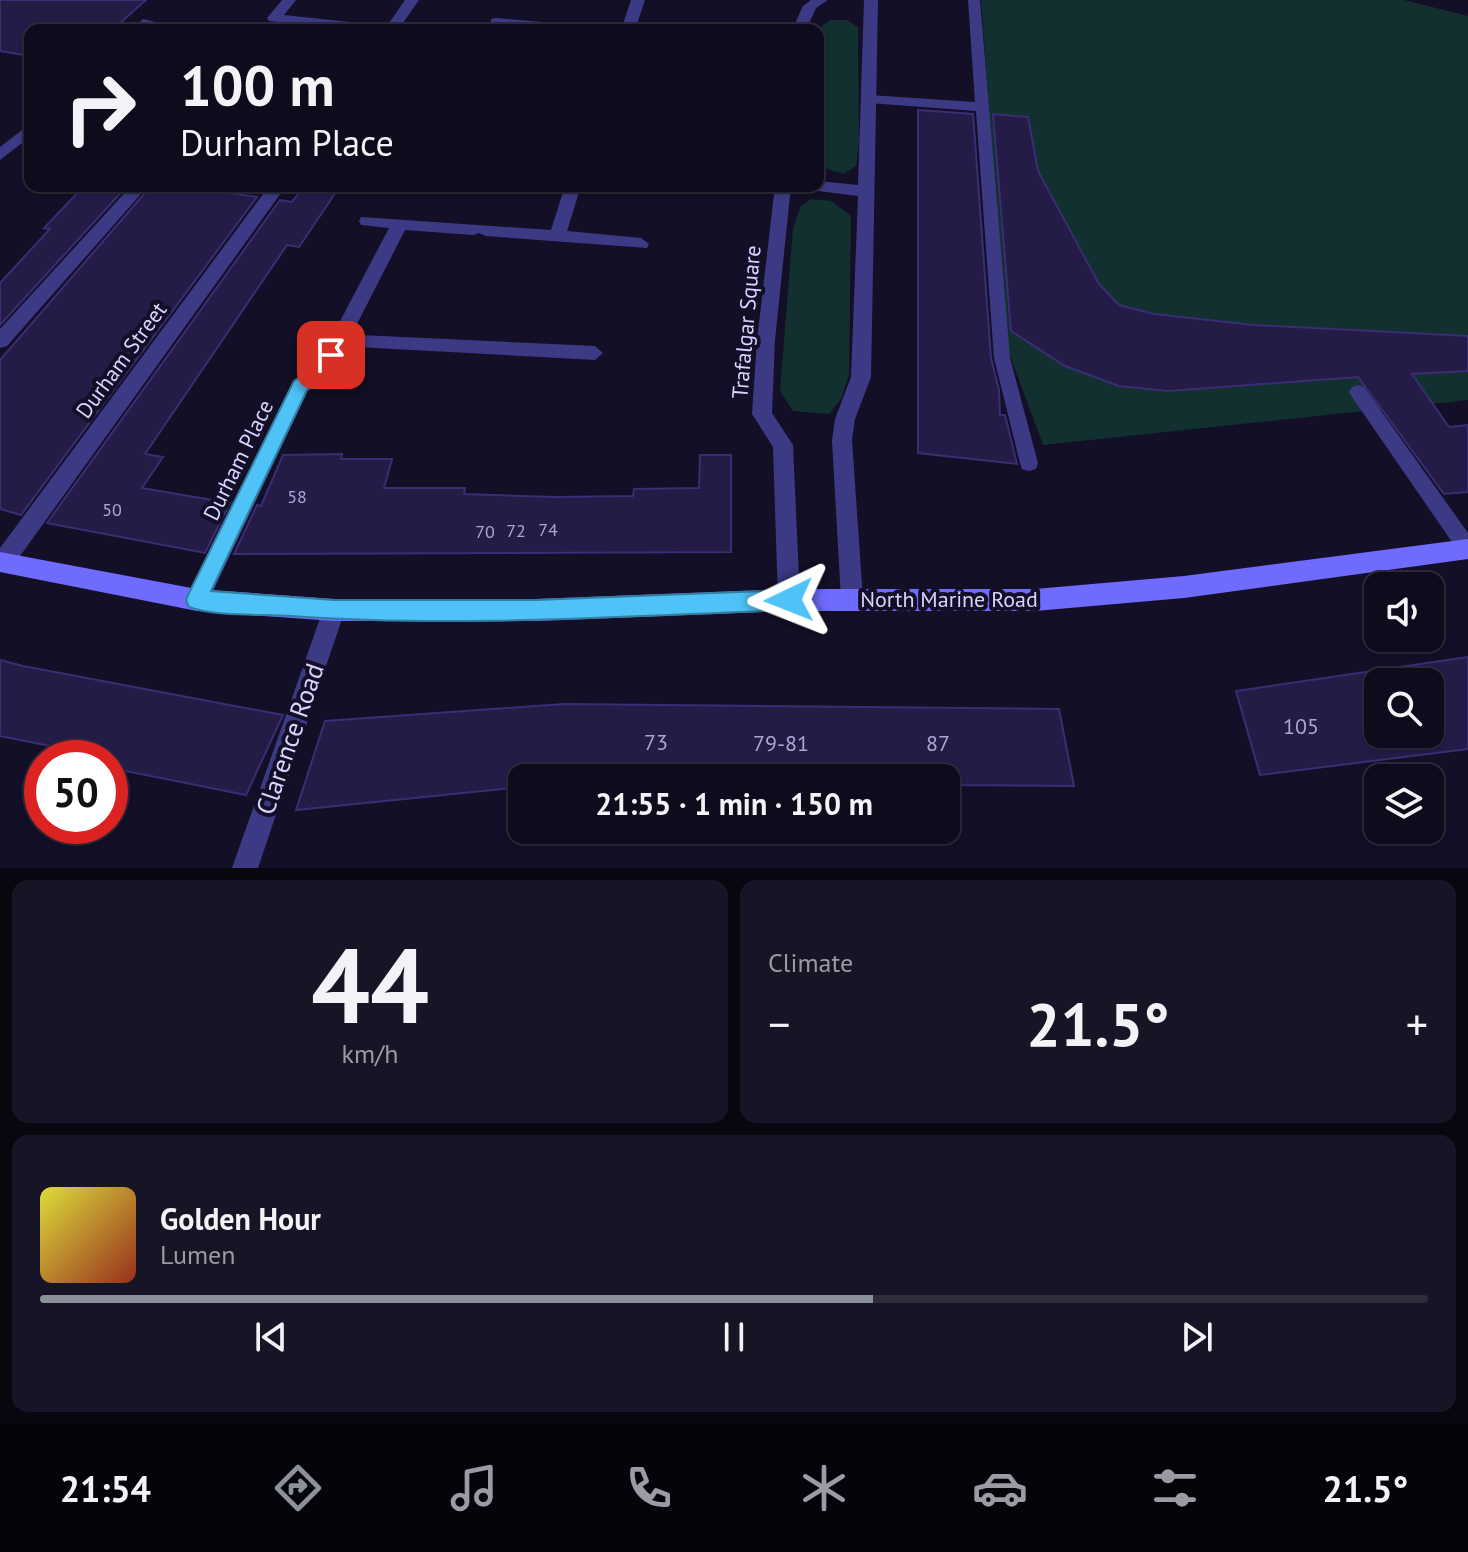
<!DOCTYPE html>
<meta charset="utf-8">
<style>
:root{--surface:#0e0b1c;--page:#171425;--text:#f1f3f6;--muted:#9b9ba3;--line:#2e2b3b;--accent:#8c9099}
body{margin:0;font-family:"PT Sans",sans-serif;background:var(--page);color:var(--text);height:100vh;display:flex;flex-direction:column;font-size:30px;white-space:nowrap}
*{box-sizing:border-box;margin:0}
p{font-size:26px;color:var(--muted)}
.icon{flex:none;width:44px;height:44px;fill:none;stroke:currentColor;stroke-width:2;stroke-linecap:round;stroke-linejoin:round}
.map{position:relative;height:868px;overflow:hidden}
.panel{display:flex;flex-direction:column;gap:12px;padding:12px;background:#08060f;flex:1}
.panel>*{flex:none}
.guide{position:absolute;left:24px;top:24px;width:800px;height:168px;border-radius:16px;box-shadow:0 2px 6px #0004,0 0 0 2px var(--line);background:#0e0b1c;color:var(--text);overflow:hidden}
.tools{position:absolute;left:1364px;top:572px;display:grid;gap:16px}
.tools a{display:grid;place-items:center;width:80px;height:80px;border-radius:16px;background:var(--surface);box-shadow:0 2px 6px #0004,0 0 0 2px var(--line);font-size:40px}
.speed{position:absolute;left:24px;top:740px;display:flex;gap:16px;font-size:40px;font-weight:700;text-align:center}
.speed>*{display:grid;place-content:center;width:104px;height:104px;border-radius:50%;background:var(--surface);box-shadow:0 2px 6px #0004,0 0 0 2px var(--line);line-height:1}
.speed .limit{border:12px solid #d22;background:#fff;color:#111}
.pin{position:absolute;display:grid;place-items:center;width:68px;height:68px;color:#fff;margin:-34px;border-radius:16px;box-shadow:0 4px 12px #0006}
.me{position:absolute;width:88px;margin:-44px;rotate:268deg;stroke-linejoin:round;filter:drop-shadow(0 0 6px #0008)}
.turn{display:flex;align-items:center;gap:28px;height:168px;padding:0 24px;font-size:36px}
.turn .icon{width:104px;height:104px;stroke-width:2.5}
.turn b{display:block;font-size:56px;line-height:68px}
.big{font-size:60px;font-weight:700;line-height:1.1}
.panel .tile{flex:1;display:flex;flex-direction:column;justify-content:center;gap:12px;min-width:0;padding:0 28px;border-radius:16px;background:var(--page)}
.panel .dial{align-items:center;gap:0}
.dial b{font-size:104px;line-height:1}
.song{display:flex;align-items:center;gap:24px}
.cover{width:96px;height:96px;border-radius:12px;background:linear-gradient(135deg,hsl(60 70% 55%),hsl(10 70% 35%))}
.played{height:8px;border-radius:4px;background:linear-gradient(90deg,var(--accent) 60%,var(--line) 60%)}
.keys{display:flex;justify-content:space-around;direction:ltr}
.heat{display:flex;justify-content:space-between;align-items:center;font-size:44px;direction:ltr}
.panel .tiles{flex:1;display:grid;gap:12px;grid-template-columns:1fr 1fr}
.tile:last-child{grid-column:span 2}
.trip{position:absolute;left:508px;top:764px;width:452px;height:80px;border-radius:16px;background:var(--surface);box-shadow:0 2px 6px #0004,0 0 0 2px var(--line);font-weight:700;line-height:80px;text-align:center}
.dock{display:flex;height:128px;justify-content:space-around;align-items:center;background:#06040b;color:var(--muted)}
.dock .icon{width:56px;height:56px}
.dock .selected{color:var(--accent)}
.dock b{font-size:36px;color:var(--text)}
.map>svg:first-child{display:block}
.green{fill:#12302f}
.building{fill:#241b47;stroke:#3b2d73;stroke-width:2;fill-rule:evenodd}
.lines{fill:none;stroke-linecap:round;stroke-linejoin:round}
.lane{fill:#3d3a85;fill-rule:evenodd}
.street{fill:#3d3a85;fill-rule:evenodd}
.secondary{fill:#6f6bff;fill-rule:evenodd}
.route{fill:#4fc3f7;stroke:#337fa1;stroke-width:2}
.labels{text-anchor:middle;stroke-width:8;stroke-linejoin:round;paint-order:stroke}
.number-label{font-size:18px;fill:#aca6d1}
.street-label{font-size:22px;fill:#d9d4ff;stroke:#130f26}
.near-number-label{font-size:22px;fill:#aca6d1}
.near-street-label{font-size:26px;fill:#d9d4ff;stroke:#130f26}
</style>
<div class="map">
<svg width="1468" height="868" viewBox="0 0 1468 868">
<rect width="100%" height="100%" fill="#130f26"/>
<!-- green -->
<g class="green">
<polygon points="981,0 1404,0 1468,16 1468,400 1043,445 1006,345"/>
<polygon points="831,20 846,20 858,27 859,143 856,166 843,174 822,167 818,163 818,35 822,26"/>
<polygon points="811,199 831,201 851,216 849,375 841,399 829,414 793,411 780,391 793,228 801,206"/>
</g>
<!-- building -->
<g class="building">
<polygon points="0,0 146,0 112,30 30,30 30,56 0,51"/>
<polygon points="918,110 973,114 991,358 999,390 1000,415 1005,415 1017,464 918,453"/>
<polygon points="993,114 1028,117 1038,171 1099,284 1119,305 1154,314 1253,325 1468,336 1468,371 1412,374 1449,427 1468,425 1468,492 1444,494 1358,377 1169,391 1119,386 1065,366 1011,331"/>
<polygon points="84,186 127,186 0,325 0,283 50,229 44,228"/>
<polygon points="151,186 175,186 257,197 21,515 0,509 0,360"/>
<polygon points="304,186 340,186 299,247 287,245 145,454 163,457 142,488 230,503 205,553 47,523 280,200 292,202"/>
<polygon points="342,454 341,459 392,459 384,488 465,488 464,494 554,497 633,496 634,489 699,488 700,455 731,455 731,552 234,554 257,505 261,506 283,455"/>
<path d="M 1468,657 L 1468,749 L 1260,775 L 1236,691 ZM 1378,682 L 1430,682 L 1430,734 L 1378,734 Z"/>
<polygon points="0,660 23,666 283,715 246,795 176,781 110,768 110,758 0,736"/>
<polygon points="564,704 1059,709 1074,786 946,785 946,778 522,778 522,787 296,810 325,721"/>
</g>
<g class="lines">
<!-- lane -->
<g class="lane">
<polygon points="968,0 980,0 1010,358 1038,463 1036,469 1029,471 1022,469 1020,463 994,358 976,111 869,103 862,99 869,95 975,102"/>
<polygon points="339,334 595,346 603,353 595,360 339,346 331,340"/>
<polygon points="1358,385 1364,387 1468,533 1468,558 1461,555 1352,397 1349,392 1352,387"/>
</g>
<!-- street -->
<g class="street">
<polygon points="282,0 296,0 284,15 387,26 405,0 419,0 398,30 351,30 269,21 267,18"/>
<polygon points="631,0 645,0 635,30 621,30"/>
<polygon points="811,0 828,0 816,8 806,30 792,30 803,6"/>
<polygon points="864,0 878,0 871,377 855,419 852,440 863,599 860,607 852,610 844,607 841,599 832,440 835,419 851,377 858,196 818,191 810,186 818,186 818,181 858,185"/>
<polygon points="496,18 587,26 594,30 541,30 491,25 491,19"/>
<polygon points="143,19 155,22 147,30 132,30"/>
<polygon points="30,124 30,137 0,160 0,147"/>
<polygon points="131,186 148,186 7,346 0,348 0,329"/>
<polygon points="269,186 286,186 10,570 0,572 0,548"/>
<polygon points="565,186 581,186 567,231 641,238 649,244 647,248 486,236 479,233 473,235 405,230 331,375 308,391 205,608 197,611 189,608 186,600 189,592 294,381 317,365 389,228 361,225 359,221 361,217 551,230"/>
<polygon points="775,186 791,186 775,340 772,413 793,445 800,600 797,608 789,611 781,608 778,600 773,447 752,414 757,340"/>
<polygon points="334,599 342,602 345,610 258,868 232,868 323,610 326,602"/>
</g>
<!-- secondary -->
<polygon class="secondary" points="1468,539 1468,559 1184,598 1035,611 789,611 536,621 334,621 197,611 0,572 0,552 197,589 334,599 536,599 789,589 1035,589 1184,576"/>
</g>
<!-- route -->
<path class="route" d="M 331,348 L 340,355 L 330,375 L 307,390 L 211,591 L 334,600 L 536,600 L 789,590 L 796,593 L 799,600 L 796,607 L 789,610 C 624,616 457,628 292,616 C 262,614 216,617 189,607 L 186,600 L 189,593 L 294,381 L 317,365 L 325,350 Z"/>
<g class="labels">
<!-- number labels -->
<g class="number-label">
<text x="297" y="503">58</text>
<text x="112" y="516">50</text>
<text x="548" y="536">74</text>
<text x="516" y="537">72</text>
<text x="485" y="538">70</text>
</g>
<!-- street labels -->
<g class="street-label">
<text transform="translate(746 322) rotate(-85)" y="8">Trafalgar Square</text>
<text transform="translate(121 360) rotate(-54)" y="8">Durham Street</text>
<text transform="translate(238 460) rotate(-64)" y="8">Durham Place</text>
<text x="949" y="607">North Marine Road</text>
</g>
<!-- near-number labels -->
<g class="near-number-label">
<text x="1301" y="734">105</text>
<text x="656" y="750">73</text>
<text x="781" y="751">79-81</text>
<text x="938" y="751">87</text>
</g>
<!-- near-street labels -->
<g class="near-street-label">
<text transform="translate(290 739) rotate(-71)" y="9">Clarence Road</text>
</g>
</g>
</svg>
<div class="tools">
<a><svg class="icon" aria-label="sound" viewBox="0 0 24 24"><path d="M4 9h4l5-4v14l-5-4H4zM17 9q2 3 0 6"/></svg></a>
<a><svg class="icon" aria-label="search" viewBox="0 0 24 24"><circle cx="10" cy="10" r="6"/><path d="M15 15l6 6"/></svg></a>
<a><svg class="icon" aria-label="layers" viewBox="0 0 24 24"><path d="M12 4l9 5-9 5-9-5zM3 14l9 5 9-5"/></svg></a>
</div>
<div class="speed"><div class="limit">50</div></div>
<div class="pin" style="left:331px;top:355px;background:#d93025"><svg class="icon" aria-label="arrive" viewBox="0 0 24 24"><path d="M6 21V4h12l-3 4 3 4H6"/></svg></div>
<svg class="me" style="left:789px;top:600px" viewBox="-20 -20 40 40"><path d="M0-17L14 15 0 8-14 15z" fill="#4fc3f7" stroke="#fff" stroke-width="4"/></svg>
<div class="trip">21:55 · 1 min · 150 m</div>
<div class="guide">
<div class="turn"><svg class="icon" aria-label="right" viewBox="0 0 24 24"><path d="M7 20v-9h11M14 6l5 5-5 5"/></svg><div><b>100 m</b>Durham Place</div></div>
</div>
</div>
<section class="panel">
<div class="tiles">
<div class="tile dial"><b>44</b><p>km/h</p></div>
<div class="tile"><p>Climate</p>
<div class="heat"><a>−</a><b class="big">21.5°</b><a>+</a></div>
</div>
<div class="tile">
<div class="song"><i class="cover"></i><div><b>Golden Hour</b><p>Lumen</p></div></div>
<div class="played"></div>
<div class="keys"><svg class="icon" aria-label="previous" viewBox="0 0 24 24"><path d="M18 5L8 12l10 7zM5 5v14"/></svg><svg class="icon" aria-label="pause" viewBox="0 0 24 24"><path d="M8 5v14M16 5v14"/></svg><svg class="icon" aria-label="next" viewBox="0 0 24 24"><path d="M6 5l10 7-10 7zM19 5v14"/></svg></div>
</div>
</div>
</section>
<nav class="dock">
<b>21:54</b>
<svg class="icon selected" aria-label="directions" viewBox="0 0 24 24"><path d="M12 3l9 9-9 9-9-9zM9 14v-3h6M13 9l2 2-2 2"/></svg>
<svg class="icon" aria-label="music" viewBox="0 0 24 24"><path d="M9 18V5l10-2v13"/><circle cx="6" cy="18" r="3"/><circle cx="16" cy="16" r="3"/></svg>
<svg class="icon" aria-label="phone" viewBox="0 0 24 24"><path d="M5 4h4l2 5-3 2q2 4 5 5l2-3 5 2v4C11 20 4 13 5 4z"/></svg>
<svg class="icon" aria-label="climate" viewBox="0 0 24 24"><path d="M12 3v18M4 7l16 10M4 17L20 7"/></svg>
<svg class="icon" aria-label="car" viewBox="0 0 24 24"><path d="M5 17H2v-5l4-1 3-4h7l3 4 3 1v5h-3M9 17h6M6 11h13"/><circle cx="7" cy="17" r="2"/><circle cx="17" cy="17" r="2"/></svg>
<svg class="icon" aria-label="filters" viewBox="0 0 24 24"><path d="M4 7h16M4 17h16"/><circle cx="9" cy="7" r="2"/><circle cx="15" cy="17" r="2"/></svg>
<b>21.5°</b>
</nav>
